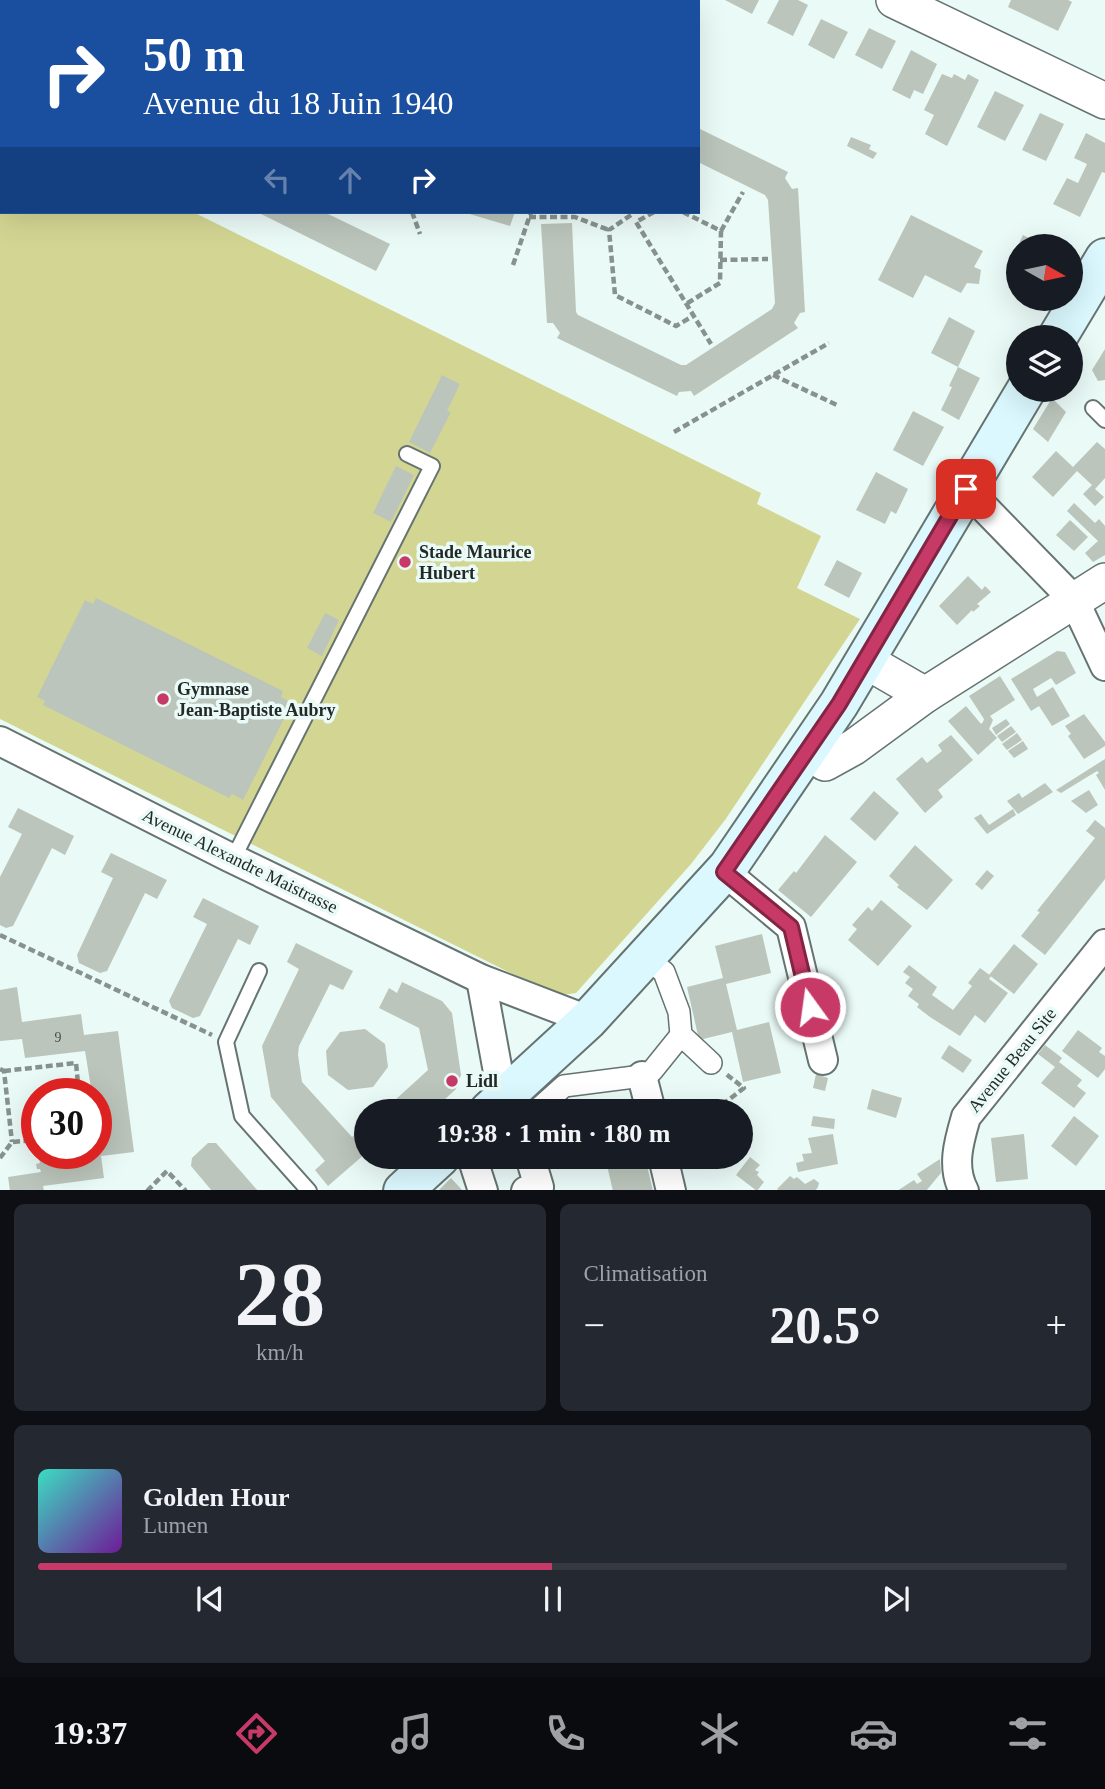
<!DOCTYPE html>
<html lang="fr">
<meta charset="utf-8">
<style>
:root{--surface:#171b24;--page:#242831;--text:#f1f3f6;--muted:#9ea1a6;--line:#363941;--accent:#c73967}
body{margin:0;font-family:Georgia,serif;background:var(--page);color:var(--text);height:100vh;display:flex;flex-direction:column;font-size:26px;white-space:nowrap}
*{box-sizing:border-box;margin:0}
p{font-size:23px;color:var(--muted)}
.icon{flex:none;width:38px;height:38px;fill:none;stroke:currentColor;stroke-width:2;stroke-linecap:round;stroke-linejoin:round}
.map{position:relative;height:1190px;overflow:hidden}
.sheet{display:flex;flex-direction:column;gap:14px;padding:14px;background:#0d0f14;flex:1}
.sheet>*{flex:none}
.guide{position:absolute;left:0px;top:0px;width:700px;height:214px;box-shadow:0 7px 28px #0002;background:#1a4fa0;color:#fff;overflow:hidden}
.needle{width:46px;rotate:99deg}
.buttons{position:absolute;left:1006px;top:234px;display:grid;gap:14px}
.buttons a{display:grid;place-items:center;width:77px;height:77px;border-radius:50%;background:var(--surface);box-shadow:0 7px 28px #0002;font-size:35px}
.speed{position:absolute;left:21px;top:1078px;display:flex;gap:14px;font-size:35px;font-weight:700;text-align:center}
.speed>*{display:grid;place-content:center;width:91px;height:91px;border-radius:50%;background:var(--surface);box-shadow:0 7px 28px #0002;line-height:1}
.speed .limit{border:10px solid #d22;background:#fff;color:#111}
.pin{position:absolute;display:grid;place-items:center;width:60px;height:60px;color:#fff;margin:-30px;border-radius:14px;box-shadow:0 4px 10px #0006}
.me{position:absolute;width:77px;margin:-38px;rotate:346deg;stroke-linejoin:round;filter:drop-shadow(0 0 5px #0008)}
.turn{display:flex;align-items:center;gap:24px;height:147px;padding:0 28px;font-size:32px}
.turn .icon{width:91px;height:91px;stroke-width:2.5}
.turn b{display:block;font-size:49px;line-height:60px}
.lanes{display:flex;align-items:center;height:66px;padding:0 28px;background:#0003;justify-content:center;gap:35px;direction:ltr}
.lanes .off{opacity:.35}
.big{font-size:52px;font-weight:600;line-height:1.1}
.sheet .tile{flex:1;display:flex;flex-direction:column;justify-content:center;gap:10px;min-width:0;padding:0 24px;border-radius:10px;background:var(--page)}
.sheet .dial{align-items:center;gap:0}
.dial b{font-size:91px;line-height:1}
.song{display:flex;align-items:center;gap:21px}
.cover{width:84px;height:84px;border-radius:10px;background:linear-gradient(135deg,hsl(170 70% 55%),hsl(280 70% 35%))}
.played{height:7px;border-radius:4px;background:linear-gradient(90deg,var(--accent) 50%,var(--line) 50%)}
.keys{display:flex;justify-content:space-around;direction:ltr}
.heat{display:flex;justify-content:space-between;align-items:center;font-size:38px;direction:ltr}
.sheet .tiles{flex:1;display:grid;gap:14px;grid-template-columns:1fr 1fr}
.tile:last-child{grid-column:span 2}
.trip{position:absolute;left:354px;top:1099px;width:399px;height:70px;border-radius:35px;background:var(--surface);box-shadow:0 7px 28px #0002;font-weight:600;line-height:70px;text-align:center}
.tabs{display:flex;height:112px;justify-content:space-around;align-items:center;background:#090b0e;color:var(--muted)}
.tabs .icon{width:49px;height:49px}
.tabs .current{color:var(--accent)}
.tabs b{font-size:32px;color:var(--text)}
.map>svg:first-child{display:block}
.green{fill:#d3d692}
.building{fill:#bbc5bb}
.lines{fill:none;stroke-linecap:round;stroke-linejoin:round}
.service-casing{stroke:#667471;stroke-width:18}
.pedestrian-casing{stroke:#667471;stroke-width:24}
.minor-casing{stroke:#667471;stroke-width:32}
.tertiary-casing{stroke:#667471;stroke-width:38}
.secondary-casing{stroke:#667471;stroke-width:42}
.path{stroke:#87928f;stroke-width:4.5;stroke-dasharray:7 3.5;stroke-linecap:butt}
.service{stroke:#fff;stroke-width:14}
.pedestrian{stroke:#fff;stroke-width:21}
.minor{stroke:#fff;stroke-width:28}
.tertiary{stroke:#fff;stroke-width:35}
.secondary{stroke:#dbf8ff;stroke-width:38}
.route-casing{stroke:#812543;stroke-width:18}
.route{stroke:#c73967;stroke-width:12}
.poi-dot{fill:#c73967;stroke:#eafaf6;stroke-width:2.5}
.labels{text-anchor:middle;stroke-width:7;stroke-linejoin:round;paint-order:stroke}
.number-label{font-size:14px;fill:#49504c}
.poi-label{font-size:18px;font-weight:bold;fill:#232927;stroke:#eafaf6;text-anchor:start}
.street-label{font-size:18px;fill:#232927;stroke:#eafaf6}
</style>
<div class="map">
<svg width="1105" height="1191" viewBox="0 0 1105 1191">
<rect width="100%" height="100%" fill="#eafaf6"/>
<!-- green -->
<polygon class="green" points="0,117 2,212 193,212 761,493 757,504 821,536 797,588 860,619 725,820 691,864 576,993 557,996 0,719"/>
<!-- building -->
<g class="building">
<polygon points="725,0 759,0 752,14"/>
<polygon points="779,0 798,0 808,5 793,36 767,23"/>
<polygon points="1011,0 1068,0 1072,2 1058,31 1008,7"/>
<polygon points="821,19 848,32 834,59 808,45"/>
<polygon points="869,28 896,41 882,69 855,55"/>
<polygon points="911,50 937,64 923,94 914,90 910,99 892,90"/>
<polygon points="942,74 952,78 954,74 965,80 968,74 979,80 947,146 925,134 934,115 924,110"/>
<polygon points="995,91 1024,105 1005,141 977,127"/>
<polygon points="1040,113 1064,124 1046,161 1022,150"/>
<polygon points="698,128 788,172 785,178 792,189 798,188 805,312 800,313 794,323 798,328 694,396 691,391 679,392 677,396 557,338 560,333 553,323 547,323 541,224 572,223 576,312 578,315 681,365 686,365 772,309 775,303 768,200 765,195 698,162"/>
<polygon points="1086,133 1105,143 1105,173 1102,172 1080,217 1053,204 1067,178 1078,183 1087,164 1074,158"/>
<polygon points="851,137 871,145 869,149 877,153 873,159 847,146"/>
<polygon points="257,212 324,212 390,244 376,271"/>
<polygon points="463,212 515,212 510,226"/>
<polygon points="911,215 983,251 974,267 981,270 979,284 967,283 961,293 925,275 913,298 878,280"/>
<polygon points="1023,235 1046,247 1018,247 1018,264 1011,260"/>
<polygon points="949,317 975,331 958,367 931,353"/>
<polygon points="1105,349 1105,380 1098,381 1092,370"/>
<polygon points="958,367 980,378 959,420 941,410 952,387 949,386"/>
<polygon points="442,375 460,384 447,411 451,412 430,453 409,442"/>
<polygon points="1052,398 1066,412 1048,442 1033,429"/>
<polygon points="913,411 944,427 923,466 893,450"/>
<polygon points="1097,442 1105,449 1105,478 1095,489 1104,497 1095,506 1083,494 1092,485 1077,471 1053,497 1032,477 1056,451 1073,467"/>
<polygon points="396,466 414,475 391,522 373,513"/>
<polygon points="876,472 908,489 896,514 891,511 885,524 856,510"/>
<polygon points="1074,503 1095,523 1099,519 1105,526 1105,555 1093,562 1085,553 1098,541 1067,511"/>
<polygon points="1070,520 1088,537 1074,551 1056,535"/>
<polygon points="837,560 862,573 849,598 824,585"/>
<polygon points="968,576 982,590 985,586 991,592 977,604 980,606 973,612 972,610 957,625 939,606"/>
<polygon points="96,598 283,691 281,697 292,703 243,800 232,794 229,798 43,705 45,701 37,697 85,600 93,604"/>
<polygon points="325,613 339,620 322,656 307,648"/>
<polygon points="1057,651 1065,652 1076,673 1056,685 1051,678 1033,689 1037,697 1053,687 1070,716 1052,726 1039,706 1031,711 1011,679"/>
<polygon points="1000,676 1015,700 990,716 993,720 989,729 997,738 978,755 948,721 966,706 981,724 983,722 984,719 969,696"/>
<polygon points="1084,714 1105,742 1105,746 1084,759 1068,736 1071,734 1065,726"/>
<polygon points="1006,719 1010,724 996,735 992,728"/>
<polygon points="1011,726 1016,732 1002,742 997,736"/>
<polygon points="1017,733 1022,740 1007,750 1002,744"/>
<polygon points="951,735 973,760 938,790 943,797 925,813 896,779 922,757 927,763 942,751 938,745"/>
<polygon points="1023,741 1028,749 1014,758 1008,751"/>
<polygon points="1105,759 1105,790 1096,775 1099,773 1097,771 1061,793 1056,790"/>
<polygon points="1045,783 1053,792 1018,814 1007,801 1019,793 1022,798"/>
<polygon points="1089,790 1098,805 1086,813 1071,801"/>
<polygon points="874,791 899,813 875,841 850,819"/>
<polygon points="18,808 74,836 65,855 52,848 13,926 6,928 0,925 0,877 22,834 8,827"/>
<polygon points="1013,809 1016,815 987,834 974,818 981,814 989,825"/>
<polygon points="1095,820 1105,828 1105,879 1045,955 1021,936 1040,912 1037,911 1095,838 1086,831"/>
<polygon points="825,835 857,862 811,917 778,890 794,871 796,873"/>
<polygon points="915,845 953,880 927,910 897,887 899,885 889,876"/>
<polygon points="111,853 167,880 157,899 145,893 107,971 100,973 79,963 77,955 113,878 101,872"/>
<polygon points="987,870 994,876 982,890 975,884"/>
<polygon points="203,898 259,926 250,945 238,939 200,1016 193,1018 172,1008 169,1001 207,924 193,917"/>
<polygon points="881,900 912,926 878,966 848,940 857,929 852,925 868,907 872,911"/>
<polygon points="762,934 771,973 726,984 737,1030 769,1022 781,1073 743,1082 732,1032 699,1040 687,987 723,978 715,946"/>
<polygon points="296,943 353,971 343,990 330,984 299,1046 298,1055 302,1082 352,1137 362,1129 366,1132 366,1153 328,1186 315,1170 325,1161 271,1097 262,1046 299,969 287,962"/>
<polygon points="1014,944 1038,964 1014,994 989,975"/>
<polygon points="909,965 937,987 932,995 953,1010 972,986 968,983 980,968 991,976 989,979 1008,993 985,1023 975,1015 960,1036 930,1017 917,1007 919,1004 908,996 913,989 905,983 910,977 903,972"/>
<polygon points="402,982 442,1001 452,1013 461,1075 456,1089 432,1111 403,1111 394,1101 428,1070 419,1028 379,1008 389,988 397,993"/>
<polygon points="17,987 22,1022 81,1014 84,1035 118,1031 134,1152 101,1156 104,1178 43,1186 44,1191 10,1191 8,1177 41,1172 40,1169 37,1169 36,1164 40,1163 38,1154 96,1153 96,1146 99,1145 96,1094 92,1094 85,1051 25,1058 22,1039 0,1041 0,990"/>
<polygon points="365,1029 385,1044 388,1067 373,1087 348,1090 328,1075 326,1051 340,1032"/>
<polygon points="1078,1030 1102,1048 1099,1052 1105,1056 1105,1069 1098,1078 1062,1051"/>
<polygon points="949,1045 972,1060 963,1073 941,1058"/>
<polygon points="1045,1045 1062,1058 1059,1062 1082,1080 1077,1086 1086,1093 1074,1108 1041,1083 1055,1067 1038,1054"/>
<polygon points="816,1074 828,1078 825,1091 813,1088"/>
<polygon points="872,1089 902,1098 896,1118 867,1109"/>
<polygon points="598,1100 601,1111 557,1111 557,1110"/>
<polygon points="813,1116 835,1119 834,1129 811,1126"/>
<polygon points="1074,1116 1099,1136 1076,1166 1051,1146"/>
<polygon points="833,1134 838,1164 798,1172 796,1163 804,1161 802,1154 812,1153 808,1138"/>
<polygon points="1024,1134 1028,1179 996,1182 991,1138"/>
<polygon points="208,1143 216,1143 258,1191 212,1191 191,1166 192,1158"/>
<polygon points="605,1157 645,1157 653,1191 613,1191"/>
<polygon points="750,1157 760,1165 755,1170 759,1172 757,1175 764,1182 757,1191 736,1175"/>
<polygon points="940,1159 941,1173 926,1191 897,1191 914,1180 917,1184 922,1181 917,1174"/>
<polygon points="790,1176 794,1179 797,1177 805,1184 814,1179 819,1183 818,1187 815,1191 780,1191 777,1189"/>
<polygon points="451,1178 463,1191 438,1191"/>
</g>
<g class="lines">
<!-- service casing -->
<g class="service-casing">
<g id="service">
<polyline points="1093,408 1105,420"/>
<polyline points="233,859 432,466 407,454"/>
<polyline points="259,971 226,1042 242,1116 309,1191"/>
</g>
</g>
<!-- pedestrian casing -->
<g class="pedestrian-casing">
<g id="pedestrian">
<polyline points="646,958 664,972 679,1012 681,1035 711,1063"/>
<polyline points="536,1111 564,1086 642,1076 652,1071 681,1035"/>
</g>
</g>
<!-- minor casing -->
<g class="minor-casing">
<g id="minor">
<polyline points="200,2 201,0"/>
<polyline points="0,98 2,99"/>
<polyline points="966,489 1074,600 1105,666"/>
<polyline points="0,741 229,857 481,979 588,1020"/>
<polyline points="725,872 791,927 823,1060"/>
<polyline points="481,979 500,1083 508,1093"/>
<polyline points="642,1076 651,1111"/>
<polyline points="472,1157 483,1191"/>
<polyline points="663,1157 671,1191"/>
<polyline points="526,1191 539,1187 530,1157"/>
<path d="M 964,1191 C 951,1167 959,1141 966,1117 L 1105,944"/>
</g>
</g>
<!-- tertiary casing -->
<g class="tertiary-casing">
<g id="tertiary">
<polyline points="894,0 1105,101"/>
<polyline points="866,661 925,695"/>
<polyline points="809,750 825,763 854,747 925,695 1105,581"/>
</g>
</g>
<!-- secondary casing -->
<g class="secondary-casing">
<g id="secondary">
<polyline points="1057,338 1105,258"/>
<polyline points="489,1111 588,1020 728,867 839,704 1026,390"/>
<polyline points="403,1191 440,1157"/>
</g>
</g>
<!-- path -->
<g class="path">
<polyline points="412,212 420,234"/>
<polyline points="654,212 636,222 711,344"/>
<polyline points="683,212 721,231 720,283 686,304"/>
<polyline points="631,215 609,230 615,295 676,326 693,316"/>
<polyline points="529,217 575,217 609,230"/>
<polyline points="721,231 743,192"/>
<polyline points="720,260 768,259"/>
<polyline points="513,265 531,212"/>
<polyline points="773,375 839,406"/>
<polyline points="674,432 829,343"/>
<polyline points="0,935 212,1035"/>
<polyline points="0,1069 4,1071 12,1142"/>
<polyline points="4,1071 76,1063 79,1094"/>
<polyline points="714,1111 744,1088 726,1074"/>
<polyline points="0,1158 12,1142 37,1140"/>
<polyline points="147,1191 167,1171 186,1191"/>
</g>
<!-- service -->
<use href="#service" class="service"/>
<!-- pedestrian -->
<use href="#pedestrian" class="pedestrian"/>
<!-- minor -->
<use href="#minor" class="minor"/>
<!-- tertiary -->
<use href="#tertiary" class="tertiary"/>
<!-- secondary -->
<use href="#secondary" class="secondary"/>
</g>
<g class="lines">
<!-- route casing -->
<g class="route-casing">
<polyline id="route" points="810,1007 791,927 724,872 839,704 966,489"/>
</g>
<!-- route -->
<use href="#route" class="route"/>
</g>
<!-- markers -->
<g class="poi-dot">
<circle cx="405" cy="562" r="7"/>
<circle cx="163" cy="699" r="7"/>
<circle cx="452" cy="1081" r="7"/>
</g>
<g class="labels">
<!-- number labels -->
<g class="number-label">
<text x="58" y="1042">9</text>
</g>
<!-- poi labels -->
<g class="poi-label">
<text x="419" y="558">Stade Maurice<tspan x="419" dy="21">Hubert</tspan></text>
<text x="177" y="695">Gymnase<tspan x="177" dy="21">Jean-Baptiste Aubry</tspan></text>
<text x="466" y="1087">Lidl</text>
</g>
<!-- street labels -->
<g class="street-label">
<text transform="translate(240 861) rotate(26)" y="6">Avenue Alexandre Maistrasse</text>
<text transform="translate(1012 1060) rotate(-51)" y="6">Avenue Beau Site</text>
</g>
</g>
</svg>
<div class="buttons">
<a><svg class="needle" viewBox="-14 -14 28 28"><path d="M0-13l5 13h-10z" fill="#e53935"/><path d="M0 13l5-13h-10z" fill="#9ea1a6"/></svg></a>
<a><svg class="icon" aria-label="layers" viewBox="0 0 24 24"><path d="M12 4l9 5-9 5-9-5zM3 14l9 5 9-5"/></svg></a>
</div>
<div class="speed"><div class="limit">30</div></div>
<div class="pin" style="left:966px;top:489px;background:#d93025"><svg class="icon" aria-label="arrive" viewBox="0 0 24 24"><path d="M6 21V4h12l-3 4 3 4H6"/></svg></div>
<svg class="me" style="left:810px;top:1007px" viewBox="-20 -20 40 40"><circle r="17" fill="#c73967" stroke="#fff" stroke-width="3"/><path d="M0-11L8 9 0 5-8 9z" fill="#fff"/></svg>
<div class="trip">19:38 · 1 min · 180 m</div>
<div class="guide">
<div class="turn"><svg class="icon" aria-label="right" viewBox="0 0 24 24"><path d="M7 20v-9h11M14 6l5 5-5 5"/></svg><div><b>50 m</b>Avenue du 18 Juin 1940</div></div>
<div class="lanes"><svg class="icon off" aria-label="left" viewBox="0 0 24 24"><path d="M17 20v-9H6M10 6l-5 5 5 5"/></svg><svg class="icon off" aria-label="ahead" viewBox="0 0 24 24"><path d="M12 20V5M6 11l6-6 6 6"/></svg><svg class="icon" aria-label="right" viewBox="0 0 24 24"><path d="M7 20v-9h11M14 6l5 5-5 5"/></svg></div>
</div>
</div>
<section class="sheet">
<div class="tiles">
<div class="tile dial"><b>28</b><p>km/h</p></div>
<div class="tile"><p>Climatisation</p>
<div class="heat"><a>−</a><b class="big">20.5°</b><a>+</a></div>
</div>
<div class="tile">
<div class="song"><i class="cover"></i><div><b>Golden Hour</b><p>Lumen</p></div></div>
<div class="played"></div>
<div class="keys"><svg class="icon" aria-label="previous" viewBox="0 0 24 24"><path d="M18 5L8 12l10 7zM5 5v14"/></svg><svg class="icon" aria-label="pause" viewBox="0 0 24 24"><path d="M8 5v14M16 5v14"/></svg><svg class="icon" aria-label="next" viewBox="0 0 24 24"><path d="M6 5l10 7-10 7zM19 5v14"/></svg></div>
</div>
</div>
</section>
<nav class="tabs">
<b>19:37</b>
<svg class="icon current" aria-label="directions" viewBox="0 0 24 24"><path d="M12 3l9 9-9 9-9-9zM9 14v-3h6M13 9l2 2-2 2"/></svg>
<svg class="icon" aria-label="music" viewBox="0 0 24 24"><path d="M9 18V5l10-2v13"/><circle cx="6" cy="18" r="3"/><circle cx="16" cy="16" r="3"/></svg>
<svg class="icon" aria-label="phone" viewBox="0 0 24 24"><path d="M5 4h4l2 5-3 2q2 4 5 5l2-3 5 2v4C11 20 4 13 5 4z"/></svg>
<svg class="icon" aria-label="climate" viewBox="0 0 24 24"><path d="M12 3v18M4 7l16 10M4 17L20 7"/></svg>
<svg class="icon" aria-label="car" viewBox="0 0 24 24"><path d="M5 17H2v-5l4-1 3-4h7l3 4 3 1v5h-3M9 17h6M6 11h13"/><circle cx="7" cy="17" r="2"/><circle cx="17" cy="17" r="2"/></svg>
<svg class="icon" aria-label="filters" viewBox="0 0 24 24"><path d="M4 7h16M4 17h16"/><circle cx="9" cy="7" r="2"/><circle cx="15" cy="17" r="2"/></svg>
</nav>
